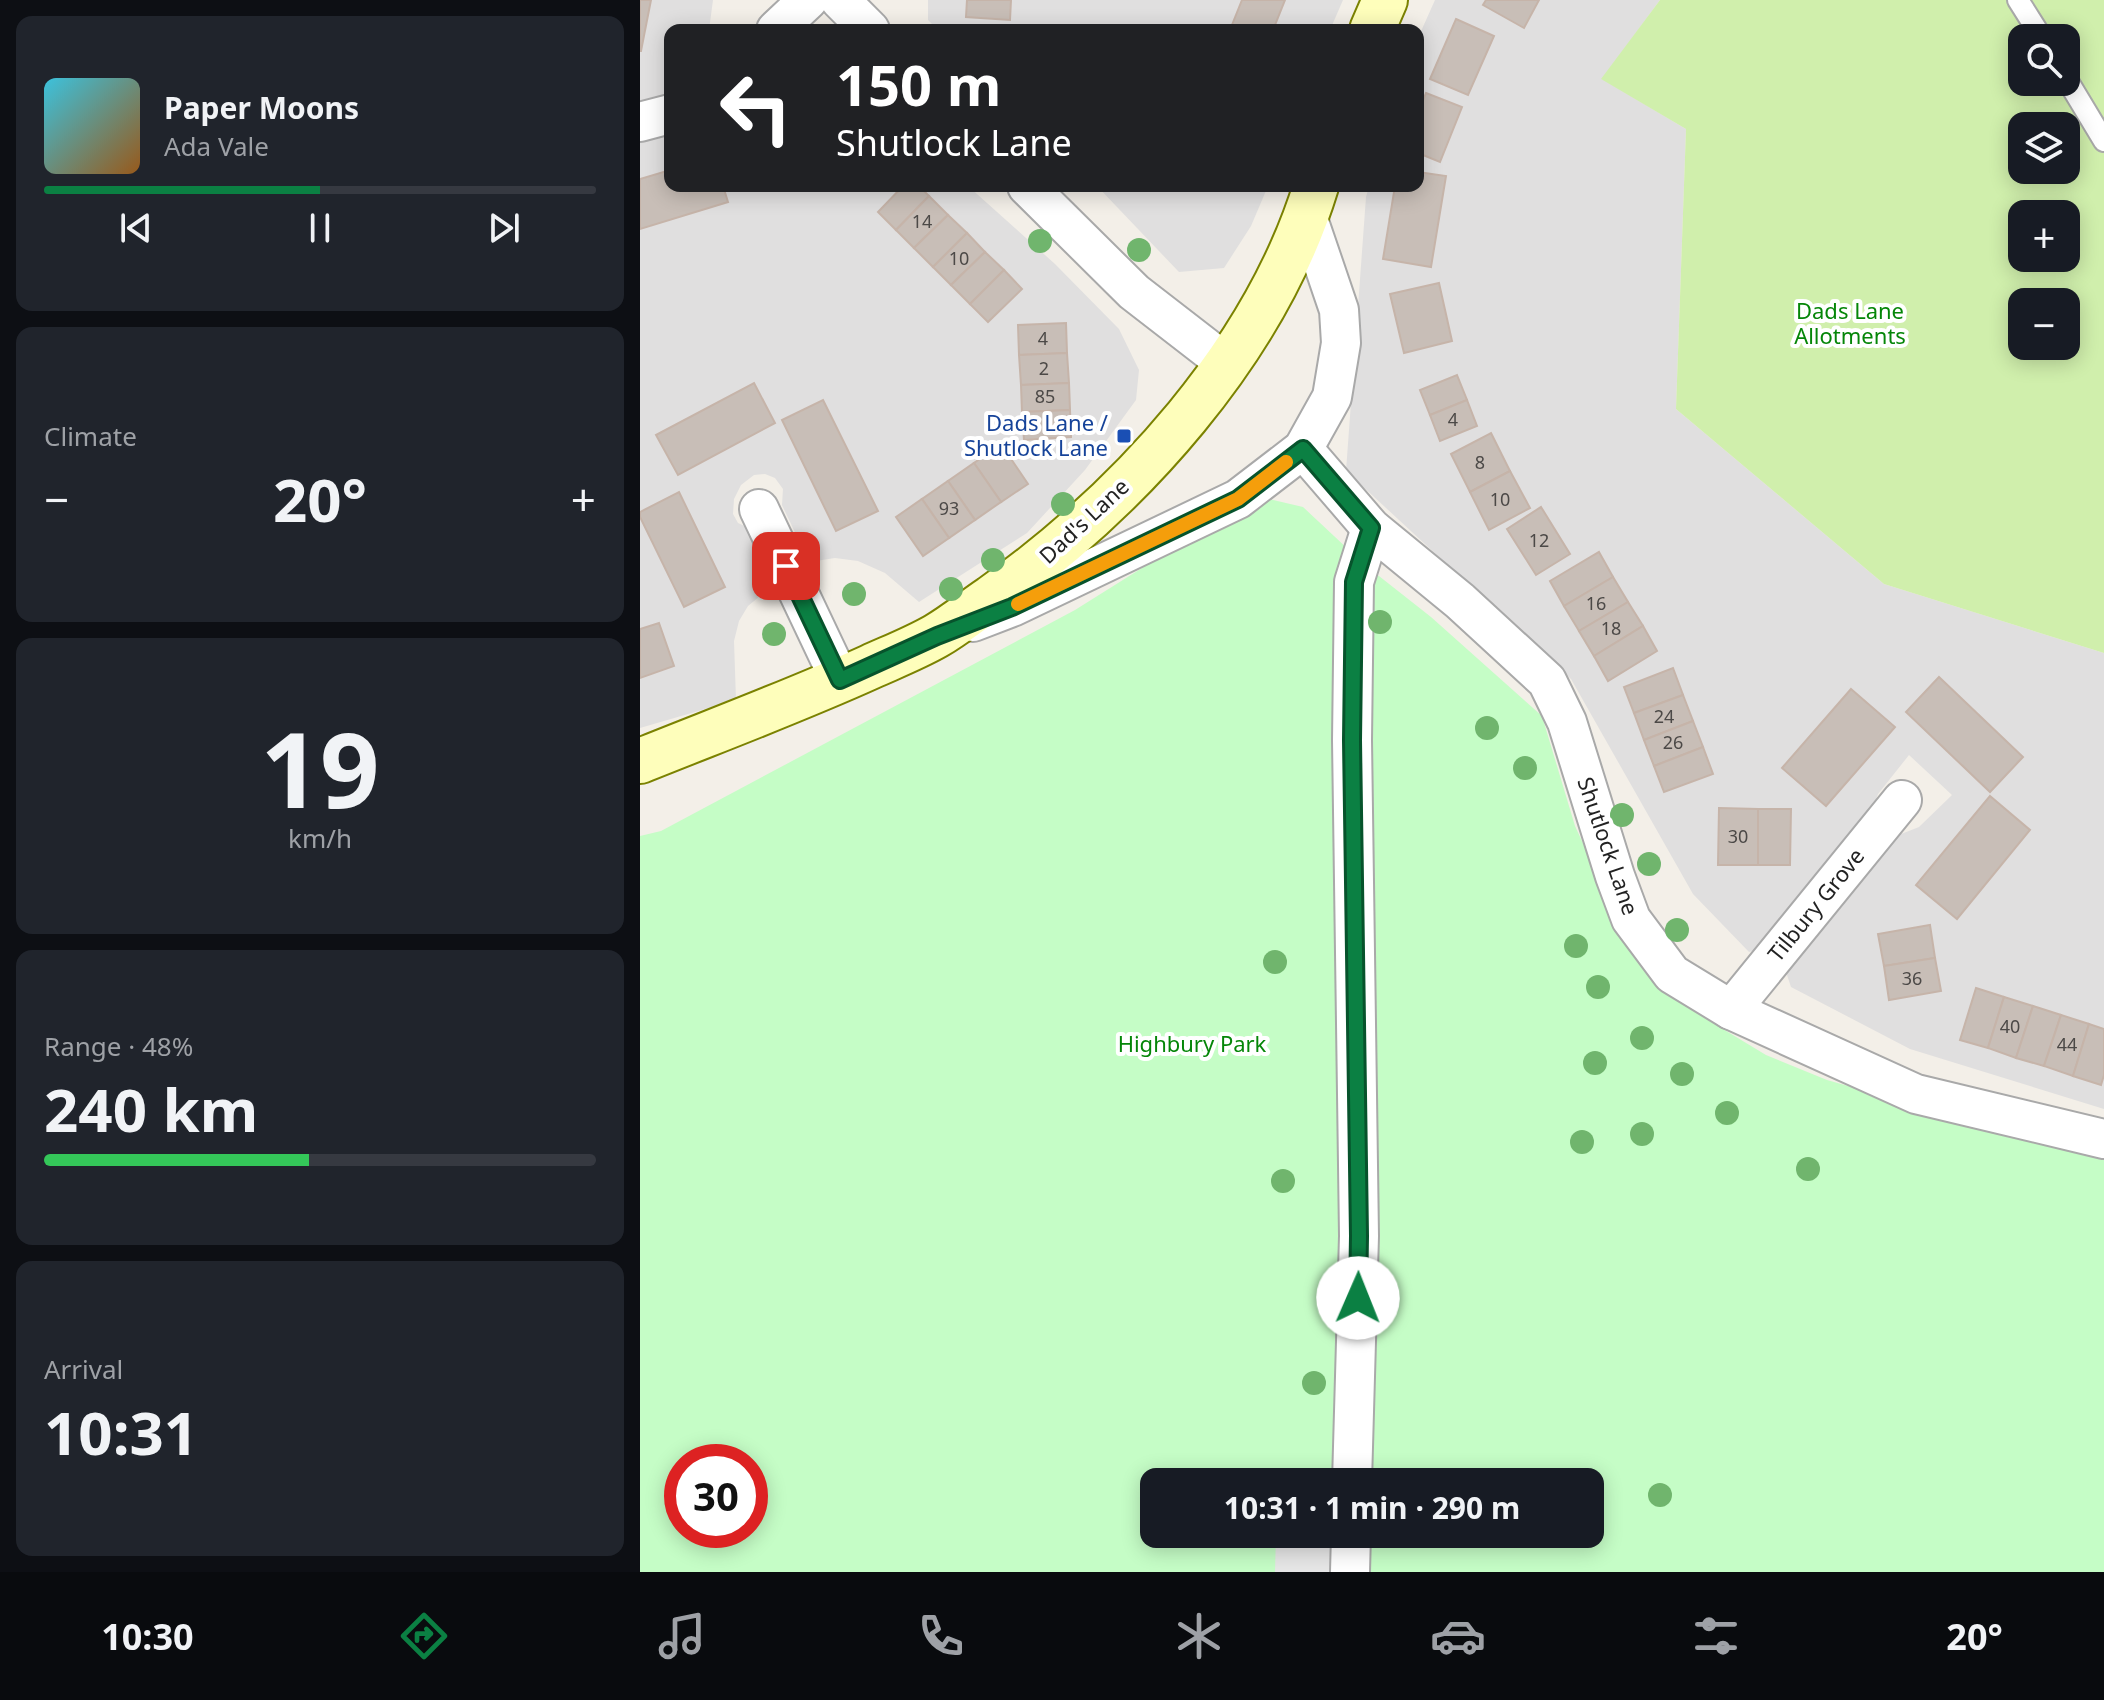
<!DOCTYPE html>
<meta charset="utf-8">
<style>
:root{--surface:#171b24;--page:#20242c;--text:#f1f3f6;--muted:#9ea1a6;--line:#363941;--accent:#0b8043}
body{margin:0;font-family:"Noto Sans",sans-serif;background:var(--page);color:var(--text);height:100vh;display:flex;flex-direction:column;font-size:30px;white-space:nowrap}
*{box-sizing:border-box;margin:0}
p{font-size:26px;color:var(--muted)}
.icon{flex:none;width:44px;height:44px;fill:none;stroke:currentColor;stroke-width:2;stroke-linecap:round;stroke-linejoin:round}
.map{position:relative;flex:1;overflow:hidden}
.drawer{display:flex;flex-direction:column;gap:16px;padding:16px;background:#0d0f14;width:640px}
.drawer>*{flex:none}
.hud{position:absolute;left:24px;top:24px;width:760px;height:168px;border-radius:16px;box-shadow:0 4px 20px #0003;background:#202124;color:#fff;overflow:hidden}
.buttons{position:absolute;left:1368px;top:24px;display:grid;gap:16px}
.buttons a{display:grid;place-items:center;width:72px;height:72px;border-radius:16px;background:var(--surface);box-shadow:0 4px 20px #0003;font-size:40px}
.speed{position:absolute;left:24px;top:1444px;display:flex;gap:16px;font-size:40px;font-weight:700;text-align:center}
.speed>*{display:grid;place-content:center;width:104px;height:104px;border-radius:50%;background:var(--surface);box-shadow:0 4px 20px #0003;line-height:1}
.speed .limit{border:12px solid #d22;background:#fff;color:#111}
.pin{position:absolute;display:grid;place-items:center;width:68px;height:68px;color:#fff;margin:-34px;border-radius:16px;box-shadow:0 4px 12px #0006}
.me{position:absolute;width:88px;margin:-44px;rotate:1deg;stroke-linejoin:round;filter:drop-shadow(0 0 6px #0008)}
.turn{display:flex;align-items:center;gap:28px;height:168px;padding:0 40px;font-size:36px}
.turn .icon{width:104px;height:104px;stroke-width:2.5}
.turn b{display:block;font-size:56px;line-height:68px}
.big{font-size:60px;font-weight:700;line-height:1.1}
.drawer .widget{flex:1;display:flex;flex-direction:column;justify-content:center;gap:12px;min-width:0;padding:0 28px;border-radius:16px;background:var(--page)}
.drawer .dial{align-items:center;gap:0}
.dial b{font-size:104px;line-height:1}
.song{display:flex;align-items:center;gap:24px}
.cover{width:96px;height:96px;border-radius:12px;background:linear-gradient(135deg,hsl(190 70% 55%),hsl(30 70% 35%))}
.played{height:8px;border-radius:4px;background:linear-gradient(90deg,var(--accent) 50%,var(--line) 50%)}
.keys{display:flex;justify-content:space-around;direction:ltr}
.heat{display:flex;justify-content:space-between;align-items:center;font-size:44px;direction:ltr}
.charge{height:12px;border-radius:6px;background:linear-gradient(90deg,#34c759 48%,var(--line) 0)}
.trip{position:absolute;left:500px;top:1468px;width:464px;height:80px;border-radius:16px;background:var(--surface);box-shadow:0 4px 20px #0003;font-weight:700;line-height:80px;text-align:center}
.tab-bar{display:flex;height:128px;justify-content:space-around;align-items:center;background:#090b0e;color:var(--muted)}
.tab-bar .icon{width:56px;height:56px}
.tab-bar .current{color:var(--accent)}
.tab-bar b{font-size:36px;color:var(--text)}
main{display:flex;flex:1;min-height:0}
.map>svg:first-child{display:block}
.residential{fill:#e0dfdf}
.grass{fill:#d0efac;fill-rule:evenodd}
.park{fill:#c5fdc6;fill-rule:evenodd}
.parking{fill:#e6e6e6}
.building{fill:#c8beb7;stroke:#c6b4a9;stroke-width:2}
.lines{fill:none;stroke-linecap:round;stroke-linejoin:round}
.lane-casing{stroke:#a9a9a9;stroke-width:24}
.street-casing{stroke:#a9a9a9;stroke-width:42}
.secondary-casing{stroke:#7b8200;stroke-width:48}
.lane{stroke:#fff;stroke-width:20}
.street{stroke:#fff;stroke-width:38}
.secondary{stroke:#fefebb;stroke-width:44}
.tree{fill:#70b56d}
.route-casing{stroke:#07532c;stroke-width:20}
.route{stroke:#0b8043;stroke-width:14}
.slow{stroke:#f59e0b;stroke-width:14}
.transit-dot{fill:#1a4fb4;stroke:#fff;stroke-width:3}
.labels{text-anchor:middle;stroke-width:8;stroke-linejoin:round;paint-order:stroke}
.number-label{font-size:18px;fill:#4c4947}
.park-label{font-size:22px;fill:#058608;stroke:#fff}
.transit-label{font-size:22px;fill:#164399;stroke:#fff;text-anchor:end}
.street-label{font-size:22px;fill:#222;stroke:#fff}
</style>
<main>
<section class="drawer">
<div class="widget">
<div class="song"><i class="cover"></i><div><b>Paper Moons</b><p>Ada Vale</p></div></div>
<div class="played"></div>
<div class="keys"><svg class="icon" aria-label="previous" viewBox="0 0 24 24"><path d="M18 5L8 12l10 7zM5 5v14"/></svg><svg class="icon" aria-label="pause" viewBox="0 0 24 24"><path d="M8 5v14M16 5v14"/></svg><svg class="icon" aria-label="next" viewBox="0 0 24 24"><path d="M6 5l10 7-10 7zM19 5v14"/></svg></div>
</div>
<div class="widget"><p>Climate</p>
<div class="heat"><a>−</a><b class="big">20°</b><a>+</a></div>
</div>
<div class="widget dial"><b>19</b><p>km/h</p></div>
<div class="widget"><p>Range · 48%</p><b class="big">240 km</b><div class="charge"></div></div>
<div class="widget"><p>Arrival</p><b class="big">10:31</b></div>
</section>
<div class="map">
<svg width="1464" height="1572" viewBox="0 0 1464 1572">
<rect width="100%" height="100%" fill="#f3efe8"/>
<!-- residential -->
<g class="residential">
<polygon points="0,0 73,0 69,30 30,30 30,186 328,186 415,264 479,329 499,370 496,400 445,470 387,533 279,602 245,573 218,561 195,558 169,562 142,505 143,489 135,478 125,474 114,475 101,485 94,499 93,514 98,523 111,529 132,586 108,606 99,621 94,641 96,700 0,728"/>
<polygon points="288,0 703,0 690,30 298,30 288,20"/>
<polygon points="795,0 1020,0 962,79 1046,129 1036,409 1244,584 1464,653 1464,1109 1270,1049 1151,987 1146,972 1251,838 1279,827 1312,795 1269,755 1238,794 1235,802 1234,819 1123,948 1109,952 1053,894 931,679 706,471 726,197 729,186 778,186 778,38"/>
<polygon points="457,186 628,186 611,226 584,268 539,272"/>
</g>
<!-- grass -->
<path class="grass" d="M 1020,0 L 1464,0 L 1464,653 L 1244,584 L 1036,409 L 1046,129 L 961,79 ZM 1382,38 L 1426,38 L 1426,82 L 1382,82 ZM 1382,126 L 1426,126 L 1426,170 L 1382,170 ZM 1382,214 L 1426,214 L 1426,258 L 1382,258 ZM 1382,302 L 1426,302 L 1426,346 L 1382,346 Z"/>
<!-- park -->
<path class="park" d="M 625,498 L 663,507 L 725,565 L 791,617 L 902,716 L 935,826 L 989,943 L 1063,1017 L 1126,1055 L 1187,1080 L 1464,1159 L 1464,1572 L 0,1572 L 0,836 L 21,831 L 435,610 L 569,526 ZM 42,1462 L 110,1462 L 110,1530 L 42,1530 ZM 514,1482 L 950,1482 L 950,1534 L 514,1534 Z"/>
<!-- parking -->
<polygon class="parking" points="636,1534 730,1534 727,1572 635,1572"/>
<!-- building -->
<g class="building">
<polygon points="0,0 11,0 1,51 0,51"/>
<polygon points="327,0 371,0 370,20 326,17"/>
<polygon points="602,0 645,0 633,30 590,30"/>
<polygon points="846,0 899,0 884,28 843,5"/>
<polygon points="816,19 854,36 828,95 790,79"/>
<polygon points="786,93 822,107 800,162 778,153 778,112"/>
<polygon points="30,170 30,186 83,186 88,202 0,229 0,179"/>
<polygon points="778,172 806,176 791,267 743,259 755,186 778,186"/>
<polygon points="263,186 279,186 289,196 256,230 238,212"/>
<polygon points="289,196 308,215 274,248 256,230"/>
<polygon points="308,215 327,233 293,267 274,248"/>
<polygon points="327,233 345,252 311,285 293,267"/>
<polygon points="345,252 364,270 330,304 311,285"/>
<polygon points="364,270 382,289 348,322 330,304"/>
<polygon points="799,283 812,341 764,353 750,294"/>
<polygon points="426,323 427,353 379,355 378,325"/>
<polygon points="427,353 429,383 381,385 379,355"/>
<polygon points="817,375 827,400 790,415 780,390"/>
<polygon points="114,383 135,423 38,475 16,435"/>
<polygon points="429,383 430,410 382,412 381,385"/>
<polygon points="183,400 238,511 196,531 142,420"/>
<polygon points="827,400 837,426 800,441 790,415"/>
<polygon points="430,410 431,437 384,440 382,412"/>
<polygon points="851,433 870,471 830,492 811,454"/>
<polygon points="361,444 388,484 361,502 334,463"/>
<polygon points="334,463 361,502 335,520 308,481"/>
<polygon points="870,471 890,508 849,530 830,492"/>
<polygon points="308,481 335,520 309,538 282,499"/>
<polygon points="39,492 85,587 44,607 0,517 0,512"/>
<polygon points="282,499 309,538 283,556 256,517"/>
<polygon points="901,507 930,554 896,575 867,529"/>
<polygon points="959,552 973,577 924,606 910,581"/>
<polygon points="973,577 988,602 939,631 924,606"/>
<polygon points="988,602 1003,626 954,656 939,631"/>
<polygon points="19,623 34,666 0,678 0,629"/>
<polygon points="1003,626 1017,651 968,681 954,656"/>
<polygon points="1033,668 1043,695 994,713 984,687"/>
<polygon points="1299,677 1383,757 1350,792 1266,712"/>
<polygon points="1211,689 1255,727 1186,806 1142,768"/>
<polygon points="1043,695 1053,721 1004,740 994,713"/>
<polygon points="1053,721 1063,747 1014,766 1004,740"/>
<polygon points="1063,747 1073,774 1024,792 1014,766"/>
<polygon points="1350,796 1390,830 1317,919 1276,885"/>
<polygon points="1079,808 1118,809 1118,865 1078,865"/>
<polygon points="1118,809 1151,809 1150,865 1118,865"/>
<polygon points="1290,925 1295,958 1244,966 1238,934"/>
<polygon points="1295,958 1301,991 1249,1000 1244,966"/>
<polygon points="1336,988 1364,997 1348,1048 1320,1040"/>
<polygon points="1364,997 1393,1006 1376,1058 1348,1048"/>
<polygon points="1393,1006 1421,1015 1404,1066 1376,1058"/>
<polygon points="1421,1015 1449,1024 1433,1076 1404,1066"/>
<polygon points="1449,1024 1464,1029 1464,1075 1461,1085 1433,1076"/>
</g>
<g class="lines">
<!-- lane casing -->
<g class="lane-casing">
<g id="lane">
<polyline points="1378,0 1402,38"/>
<polyline points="1426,78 1464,141"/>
</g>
</g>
<!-- street casing -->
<g class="street-casing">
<g id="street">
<polyline points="200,0 230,30"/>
<polyline points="136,30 168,0"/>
<polyline points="0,122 30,114"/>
<polyline points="387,186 494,292 587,364"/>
<polyline points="663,449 731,528 820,601 907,681 927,722 975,876 991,919 1032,974 1091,1010 1276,1094 1464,1139"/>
<polyline points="119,509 200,680"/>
<polyline points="333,622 372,607 598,499 663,449 692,397 701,343 699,310 667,216"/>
<polyline points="1091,1010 1262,800"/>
<polyline points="712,1482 719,1236 712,740 714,582 731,528"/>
<polyline points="710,1572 711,1534"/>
</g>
</g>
<!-- secondary casing -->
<g class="secondary-casing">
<g id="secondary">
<polyline points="732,30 745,0"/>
<path d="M 0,761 C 77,730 155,701 230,667 C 252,657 275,648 296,636 C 315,625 333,610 351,598 C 490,499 625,352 676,186"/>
</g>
</g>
<!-- lane -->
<use href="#lane" class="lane"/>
<!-- street -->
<use href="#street" class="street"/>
<!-- secondary -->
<use href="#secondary" class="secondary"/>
</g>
<!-- trees -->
<g class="tree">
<circle cx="400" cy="241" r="12"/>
<circle cx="499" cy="250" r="12"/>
<circle cx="423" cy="504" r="12"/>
<circle cx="353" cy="560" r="12"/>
<circle cx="311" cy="589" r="12"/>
<circle cx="214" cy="594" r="12"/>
<circle cx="740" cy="622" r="12"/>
<circle cx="134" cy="634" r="12"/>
<circle cx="847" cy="728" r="12"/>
<circle cx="885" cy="768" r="12"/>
<circle cx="982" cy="815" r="12"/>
<circle cx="1009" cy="864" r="12"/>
<circle cx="1037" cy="930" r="12"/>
<circle cx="936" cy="946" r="12"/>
<circle cx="635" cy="962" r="12"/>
<circle cx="958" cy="987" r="12"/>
<circle cx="1002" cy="1038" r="12"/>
<circle cx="955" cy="1063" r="12"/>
<circle cx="1042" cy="1074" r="12"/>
<circle cx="1087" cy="1113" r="12"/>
<circle cx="1002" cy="1134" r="12"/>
<circle cx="942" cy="1142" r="12"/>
<circle cx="1168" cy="1169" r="12"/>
<circle cx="643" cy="1181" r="12"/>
<circle cx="674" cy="1383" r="12"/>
<circle cx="1020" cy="1495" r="12"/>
</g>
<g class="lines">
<!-- route casing -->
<g class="route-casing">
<polyline id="route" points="146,566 200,680 297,636 372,607 598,499 663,449 731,528 714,582 712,740 719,1236 718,1298"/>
</g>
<!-- route -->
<use href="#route" class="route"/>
<!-- slow -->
<polyline class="slow" points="378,604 598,499 646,462"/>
</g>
<!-- markers -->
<rect class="transit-dot" x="476" y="428" width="16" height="16" rx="4"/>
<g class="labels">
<!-- number labels -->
<g class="number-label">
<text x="282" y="228">14</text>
<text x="319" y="265">10</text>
<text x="403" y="345">4</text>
<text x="404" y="375">2</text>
<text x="405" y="403">85</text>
<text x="813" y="426">4</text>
<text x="840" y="469">8</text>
<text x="860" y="506">10</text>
<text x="309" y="515">93</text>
<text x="899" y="547">12</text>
<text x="956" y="610">16</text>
<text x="971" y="635">18</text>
<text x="1024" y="723">24</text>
<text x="1033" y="749">26</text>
<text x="1098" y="843">30</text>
<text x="1272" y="985">36</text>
<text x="1370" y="1033">40</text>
<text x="1427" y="1051">44</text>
</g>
<!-- park labels -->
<g class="park-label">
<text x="1210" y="319">Dads Lane<tspan x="1210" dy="25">Allotments</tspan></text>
<text x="552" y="1052">Highbury Park</text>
</g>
<!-- transit labels -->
<g class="transit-label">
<text x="468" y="431">Dads Lane /<tspan x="468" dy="25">Shutlock Lane</tspan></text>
</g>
<!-- street labels -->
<g class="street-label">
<text transform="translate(444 521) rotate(-43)" y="8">Dad's Lane</text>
<text transform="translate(968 846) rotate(71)" y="8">Shutlock Lane</text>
<text transform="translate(1176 905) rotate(-51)" y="8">Tilbury Grove</text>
</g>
</g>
</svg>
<div class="buttons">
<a><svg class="icon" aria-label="search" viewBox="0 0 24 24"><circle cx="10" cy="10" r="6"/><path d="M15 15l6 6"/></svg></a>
<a><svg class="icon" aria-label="layers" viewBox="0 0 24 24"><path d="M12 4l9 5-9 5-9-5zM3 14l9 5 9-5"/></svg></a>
<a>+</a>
<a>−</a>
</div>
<div class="speed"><div class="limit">30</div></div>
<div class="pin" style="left:146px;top:566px;background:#d93025"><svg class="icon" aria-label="arrive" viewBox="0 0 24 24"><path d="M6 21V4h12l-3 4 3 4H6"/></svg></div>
<svg class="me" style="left:718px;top:1298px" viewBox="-20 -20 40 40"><circle r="19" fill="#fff"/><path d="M0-13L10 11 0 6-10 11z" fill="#0b8043"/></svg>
<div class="trip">10:31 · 1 min · 290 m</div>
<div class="hud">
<div class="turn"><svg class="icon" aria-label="left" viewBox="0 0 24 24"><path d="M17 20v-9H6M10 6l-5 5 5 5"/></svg><div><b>150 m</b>Shutlock Lane</div></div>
</div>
</div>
</main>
<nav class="tab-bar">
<b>10:30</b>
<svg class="icon current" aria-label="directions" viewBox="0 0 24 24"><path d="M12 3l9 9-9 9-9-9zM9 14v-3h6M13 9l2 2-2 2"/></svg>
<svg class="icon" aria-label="music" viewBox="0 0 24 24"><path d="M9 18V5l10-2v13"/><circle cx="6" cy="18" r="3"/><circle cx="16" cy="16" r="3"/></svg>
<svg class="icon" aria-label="phone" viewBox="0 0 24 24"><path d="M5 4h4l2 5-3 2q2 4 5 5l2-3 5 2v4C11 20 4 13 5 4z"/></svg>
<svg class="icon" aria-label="climate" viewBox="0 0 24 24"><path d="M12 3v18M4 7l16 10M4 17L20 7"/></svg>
<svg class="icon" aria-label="car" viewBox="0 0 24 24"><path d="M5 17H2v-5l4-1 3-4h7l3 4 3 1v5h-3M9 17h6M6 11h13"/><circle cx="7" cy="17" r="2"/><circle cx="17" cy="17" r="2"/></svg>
<svg class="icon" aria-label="filters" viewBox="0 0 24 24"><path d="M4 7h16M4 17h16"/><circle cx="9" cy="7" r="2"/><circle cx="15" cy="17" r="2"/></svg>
<b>20°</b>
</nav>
